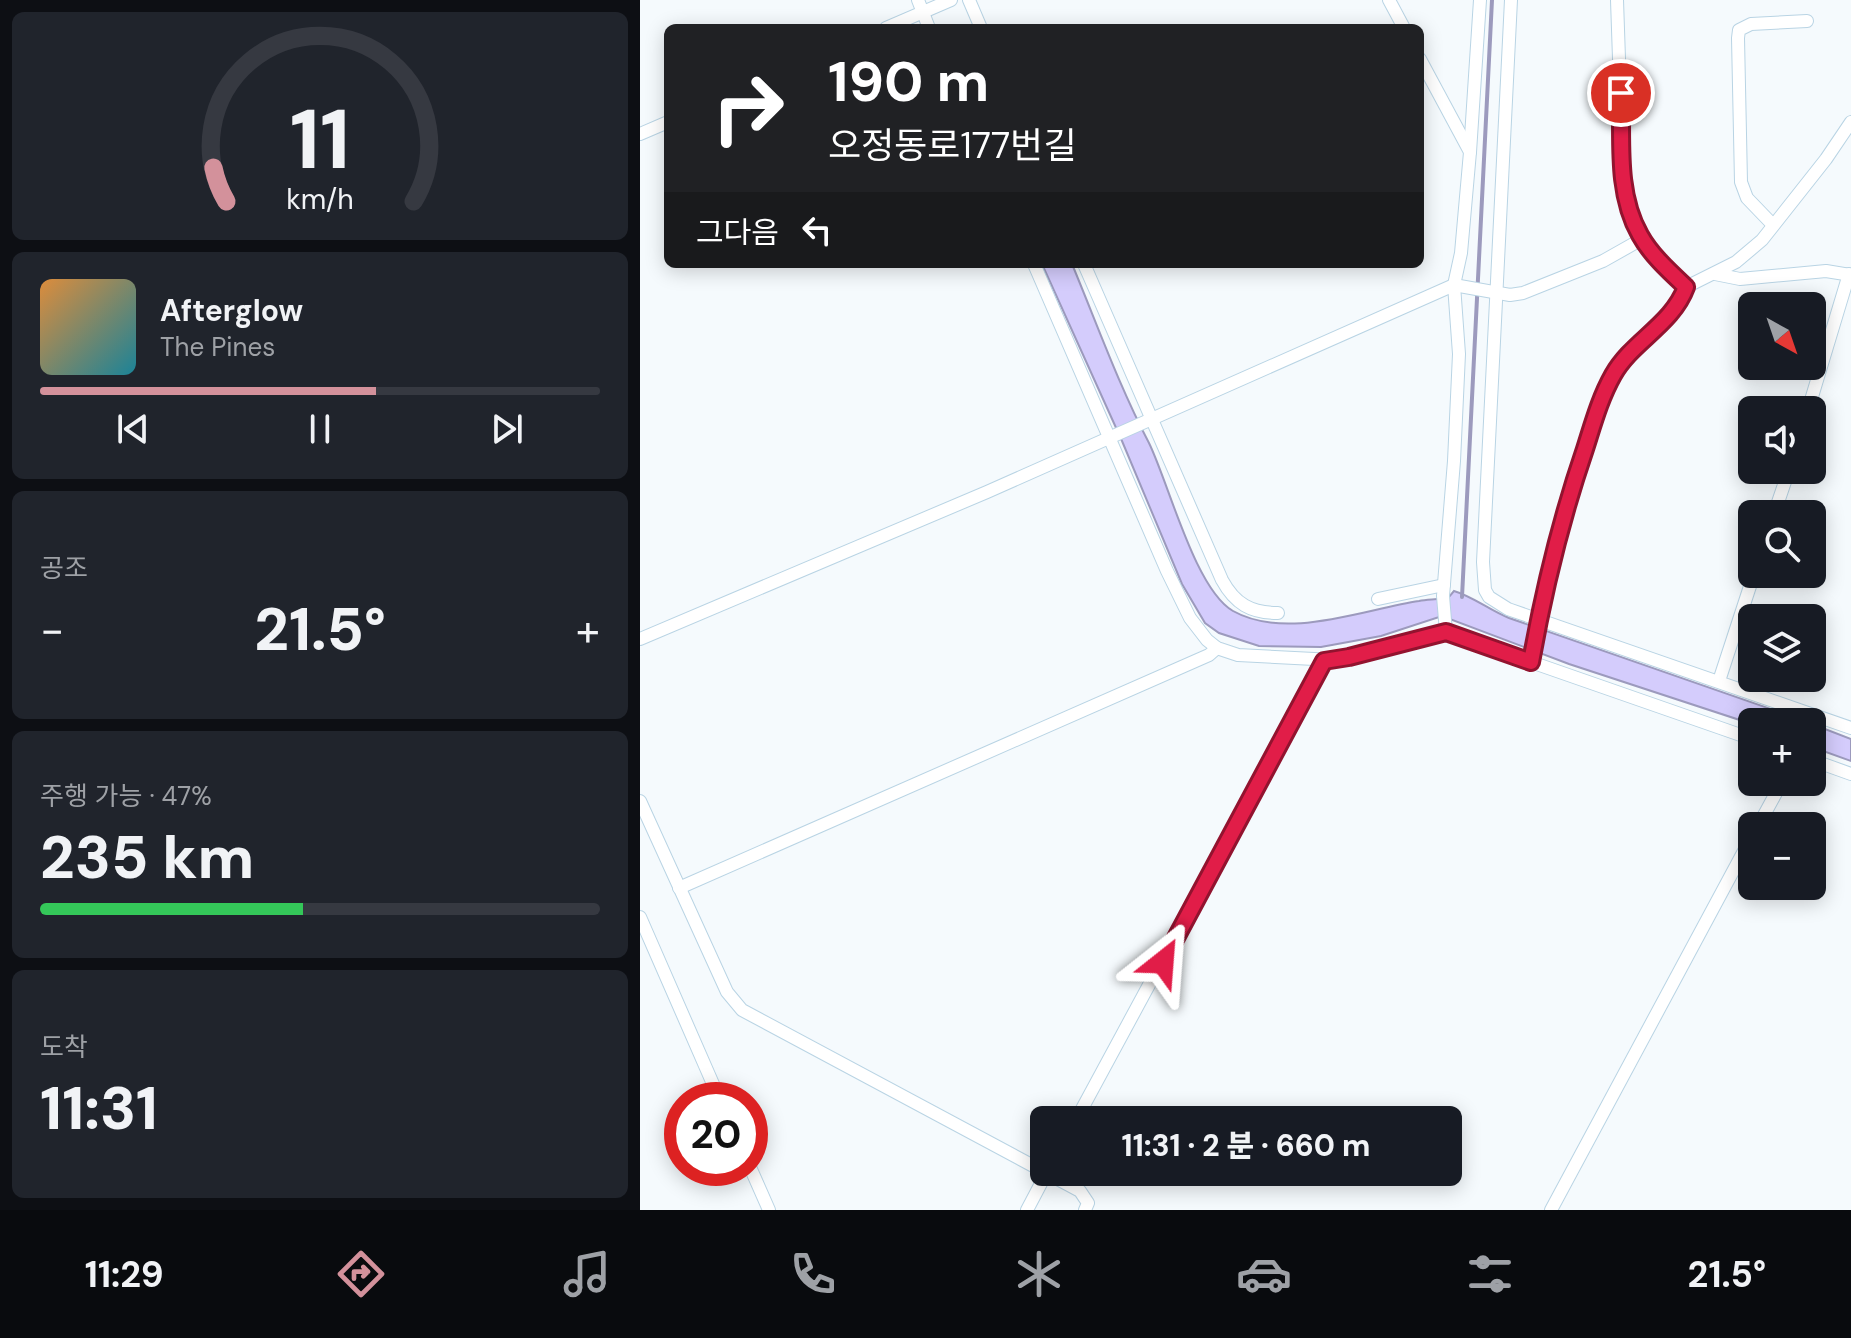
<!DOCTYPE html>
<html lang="ko">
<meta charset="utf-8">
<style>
:root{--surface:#171b24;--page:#20242c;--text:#f1f3f6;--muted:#9ea1a6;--line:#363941;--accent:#d3919b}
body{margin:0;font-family:"DM Sans","Noto Sans KR",sans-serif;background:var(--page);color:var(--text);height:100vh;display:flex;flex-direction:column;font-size:30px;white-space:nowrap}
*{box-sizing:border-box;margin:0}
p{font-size:26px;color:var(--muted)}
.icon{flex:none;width:44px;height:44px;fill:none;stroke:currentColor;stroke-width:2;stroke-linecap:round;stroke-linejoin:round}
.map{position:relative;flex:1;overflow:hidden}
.drawer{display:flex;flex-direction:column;gap:12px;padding:12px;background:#0d0f14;width:640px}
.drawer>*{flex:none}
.guide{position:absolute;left:24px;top:24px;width:760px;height:244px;border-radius:12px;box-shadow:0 4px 20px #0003;background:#202124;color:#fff;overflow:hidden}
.needle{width:52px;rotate:140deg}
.tools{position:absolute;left:1098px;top:292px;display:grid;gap:16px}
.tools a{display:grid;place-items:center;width:88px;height:88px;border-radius:12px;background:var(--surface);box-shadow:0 4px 20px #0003;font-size:40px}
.speed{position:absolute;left:24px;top:1082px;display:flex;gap:16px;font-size:40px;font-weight:700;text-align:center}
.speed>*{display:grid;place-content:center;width:104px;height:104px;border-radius:50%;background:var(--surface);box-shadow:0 4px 20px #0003;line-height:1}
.speed .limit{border:12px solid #d22;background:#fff;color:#111}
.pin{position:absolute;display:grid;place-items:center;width:68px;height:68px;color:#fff;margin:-34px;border:4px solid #fff;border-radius:50%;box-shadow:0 2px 8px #0007}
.me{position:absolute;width:88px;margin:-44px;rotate:28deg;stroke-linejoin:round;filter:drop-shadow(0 0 6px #0008)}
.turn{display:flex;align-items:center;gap:28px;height:168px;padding:0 32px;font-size:36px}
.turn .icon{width:104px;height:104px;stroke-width:2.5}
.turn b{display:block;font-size:56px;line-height:68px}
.then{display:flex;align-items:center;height:76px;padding:0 32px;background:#0003;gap:16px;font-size:30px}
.big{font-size:60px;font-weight:800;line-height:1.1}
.drawer .tile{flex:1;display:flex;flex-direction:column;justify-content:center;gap:12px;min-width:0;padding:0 28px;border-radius:12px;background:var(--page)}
.drawer .dial{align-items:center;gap:0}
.dial svg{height:208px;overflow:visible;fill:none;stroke:var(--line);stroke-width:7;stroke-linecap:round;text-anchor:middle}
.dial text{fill:var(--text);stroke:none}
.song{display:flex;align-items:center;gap:24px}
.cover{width:96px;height:96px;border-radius:12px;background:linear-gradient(135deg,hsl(30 70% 55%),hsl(190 70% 35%))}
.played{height:8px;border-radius:4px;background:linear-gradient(90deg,var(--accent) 60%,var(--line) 60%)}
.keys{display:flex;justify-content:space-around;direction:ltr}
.heat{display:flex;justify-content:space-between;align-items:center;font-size:44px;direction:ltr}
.charge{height:12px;border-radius:6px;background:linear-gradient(90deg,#34c759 47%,var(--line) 0)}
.trip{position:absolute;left:390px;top:1106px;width:432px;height:80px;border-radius:12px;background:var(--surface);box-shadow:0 4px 20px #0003;font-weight:800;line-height:80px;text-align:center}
.menu{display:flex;height:128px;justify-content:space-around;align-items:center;background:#090b0e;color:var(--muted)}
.menu .icon{width:56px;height:56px}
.menu .active{color:var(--accent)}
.menu b{font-size:36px;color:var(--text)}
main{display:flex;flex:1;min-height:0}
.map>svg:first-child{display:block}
.water{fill:#d4ccfc;stroke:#9c9abd;stroke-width:2}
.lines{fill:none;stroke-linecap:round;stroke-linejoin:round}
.stream{stroke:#9c9abd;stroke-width:4}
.minor-casing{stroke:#b9d4e4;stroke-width:14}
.minor{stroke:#fff;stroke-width:12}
.route-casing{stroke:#92132f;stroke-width:20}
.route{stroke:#e11d48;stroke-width:14}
</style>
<main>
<section class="drawer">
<div class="tile dial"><svg viewBox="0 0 100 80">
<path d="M14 69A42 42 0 1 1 86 69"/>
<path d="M14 69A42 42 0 0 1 9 56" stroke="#d3919b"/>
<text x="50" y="56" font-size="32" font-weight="700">11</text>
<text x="50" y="72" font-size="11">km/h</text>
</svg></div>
<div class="tile">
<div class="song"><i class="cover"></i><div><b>Afterglow</b><p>The Pines</p></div></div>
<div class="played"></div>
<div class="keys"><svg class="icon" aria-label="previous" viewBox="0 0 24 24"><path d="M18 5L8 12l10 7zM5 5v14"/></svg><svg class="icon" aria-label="pause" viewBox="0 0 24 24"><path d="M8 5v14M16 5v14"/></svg><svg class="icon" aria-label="next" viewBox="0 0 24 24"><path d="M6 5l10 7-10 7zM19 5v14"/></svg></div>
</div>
<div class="tile"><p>공조</p>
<div class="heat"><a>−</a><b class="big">21.5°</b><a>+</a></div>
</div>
<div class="tile"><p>주행 가능 · 47%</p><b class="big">235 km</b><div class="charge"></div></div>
<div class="tile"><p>도착</p><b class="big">11:31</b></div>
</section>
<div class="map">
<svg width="1211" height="1210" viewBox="0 0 1211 1210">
<rect width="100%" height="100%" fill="#f5fafd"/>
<!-- water -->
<g class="water">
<path d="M 402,264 L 432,264 C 457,324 479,386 509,443 C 529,484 555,589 593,611 C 647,641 724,609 779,601 C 789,599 799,600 809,597 L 814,591 C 834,597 849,610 869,618 L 1168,722 L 1112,722 L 1112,724 L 929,664 L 802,616 L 741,636 L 681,647 L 619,646 L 579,633 L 565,623 L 542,584 L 482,441 Z"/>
<polygon points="1172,724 1211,739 1211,761 1172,747"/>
</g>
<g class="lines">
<!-- stream -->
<polyline class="stream" points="822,597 852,0"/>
<!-- minor casing -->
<g class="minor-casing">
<g id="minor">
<polyline points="278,0 289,28"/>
<polyline points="329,0 341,28"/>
<polyline points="749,0 764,28"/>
<polyline points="871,0 843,562 845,590 849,597 868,609 1211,728"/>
<polyline points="246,28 311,0"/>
<polyline points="780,59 830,152 821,253 814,285 819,354 814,461 803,596 806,632"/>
<polyline points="0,134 28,122"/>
<polyline points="830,152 840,0"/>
<polyline points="1133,225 1107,198 1101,182 1098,38 1099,30 1111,24 1167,21"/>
<path d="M 394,264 L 527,571 L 550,618 L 567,640 L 577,648 L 598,655 L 694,660 L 806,632 L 891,662 C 904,590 921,519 945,449 C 953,424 960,398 973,375 C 992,341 1032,325 1046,287 C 1007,250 991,231 983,176 L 977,0"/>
<path d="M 444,264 L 582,580 C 595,604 611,613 638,613"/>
<polyline points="1075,274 1100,279 1186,271 1211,275"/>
<polyline points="1046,287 1096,262 1122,240 1186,159 1211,122"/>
<polyline points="1168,410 1209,274"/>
<polyline points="1134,514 1149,470"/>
<polyline points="738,599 804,585"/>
<polyline points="0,639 347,492 814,285 870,295 883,293 963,261 1002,239"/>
<polyline points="891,662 1112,739"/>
<polyline points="1079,681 1114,574"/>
<polyline points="1172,760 1211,774"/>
<polyline points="0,801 87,992 102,1010 440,1191 448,1203 445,1210"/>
<polyline points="1118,826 1142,782"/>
<polyline points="39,888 569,655 577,648"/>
<polyline points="0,917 80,1100"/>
<polyline points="436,1120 684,661"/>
<polyline points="110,1167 129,1210"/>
<polyline points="387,1210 407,1172"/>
<polyline points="911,1210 1112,836"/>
</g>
</g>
<!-- minor -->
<use href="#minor" class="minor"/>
</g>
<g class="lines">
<!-- route casing -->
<g class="route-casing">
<path id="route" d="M 523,962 L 684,661 L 709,657 L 806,632 L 891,662 C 904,589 921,519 945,449 C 953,424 960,398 973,375 C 992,341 1032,325 1046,287 C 1030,272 1011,255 1000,235 C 976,193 982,140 981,93"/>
</g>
<!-- route -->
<use href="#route" class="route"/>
</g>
</svg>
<div class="tools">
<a><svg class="needle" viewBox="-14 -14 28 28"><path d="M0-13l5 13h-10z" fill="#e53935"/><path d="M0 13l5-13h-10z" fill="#9ea1a6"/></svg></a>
<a><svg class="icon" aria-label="sound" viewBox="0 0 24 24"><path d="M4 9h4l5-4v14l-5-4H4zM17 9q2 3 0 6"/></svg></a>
<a><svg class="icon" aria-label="search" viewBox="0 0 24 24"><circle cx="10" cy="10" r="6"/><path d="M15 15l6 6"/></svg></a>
<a><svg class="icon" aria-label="layers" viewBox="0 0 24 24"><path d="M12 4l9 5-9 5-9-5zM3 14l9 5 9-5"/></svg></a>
<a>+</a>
<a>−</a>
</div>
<div class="speed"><div class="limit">20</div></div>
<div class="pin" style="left:981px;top:93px;background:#d93025"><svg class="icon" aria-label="arrive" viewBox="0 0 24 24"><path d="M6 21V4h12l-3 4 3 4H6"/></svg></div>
<svg class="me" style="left:523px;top:962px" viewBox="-20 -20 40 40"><path d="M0-17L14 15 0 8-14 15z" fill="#e11d48" stroke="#fff" stroke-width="4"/></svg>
<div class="trip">11:31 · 2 분 · 660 m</div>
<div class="guide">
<div class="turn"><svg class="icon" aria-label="right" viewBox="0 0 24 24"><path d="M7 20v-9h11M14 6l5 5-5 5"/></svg><div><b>190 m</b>오정동로177번길</div></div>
<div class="then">그다음<svg class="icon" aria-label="left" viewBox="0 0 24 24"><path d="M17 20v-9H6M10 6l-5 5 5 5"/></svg></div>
</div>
</div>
</main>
<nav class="menu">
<b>11:29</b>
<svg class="icon active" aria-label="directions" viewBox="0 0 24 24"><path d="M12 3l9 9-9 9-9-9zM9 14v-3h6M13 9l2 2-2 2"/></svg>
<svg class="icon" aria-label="music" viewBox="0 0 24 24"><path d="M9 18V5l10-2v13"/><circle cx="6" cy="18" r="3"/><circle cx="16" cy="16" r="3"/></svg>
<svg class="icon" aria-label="phone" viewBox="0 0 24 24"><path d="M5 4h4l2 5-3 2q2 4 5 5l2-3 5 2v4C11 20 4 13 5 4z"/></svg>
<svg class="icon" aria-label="climate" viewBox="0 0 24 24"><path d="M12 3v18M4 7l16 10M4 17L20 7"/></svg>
<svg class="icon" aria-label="car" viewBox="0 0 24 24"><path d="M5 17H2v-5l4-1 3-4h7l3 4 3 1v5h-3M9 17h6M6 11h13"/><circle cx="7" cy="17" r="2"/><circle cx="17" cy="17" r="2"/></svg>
<svg class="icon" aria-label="filters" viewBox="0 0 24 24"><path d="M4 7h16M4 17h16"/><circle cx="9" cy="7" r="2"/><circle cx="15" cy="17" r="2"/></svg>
<b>21.5°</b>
</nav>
